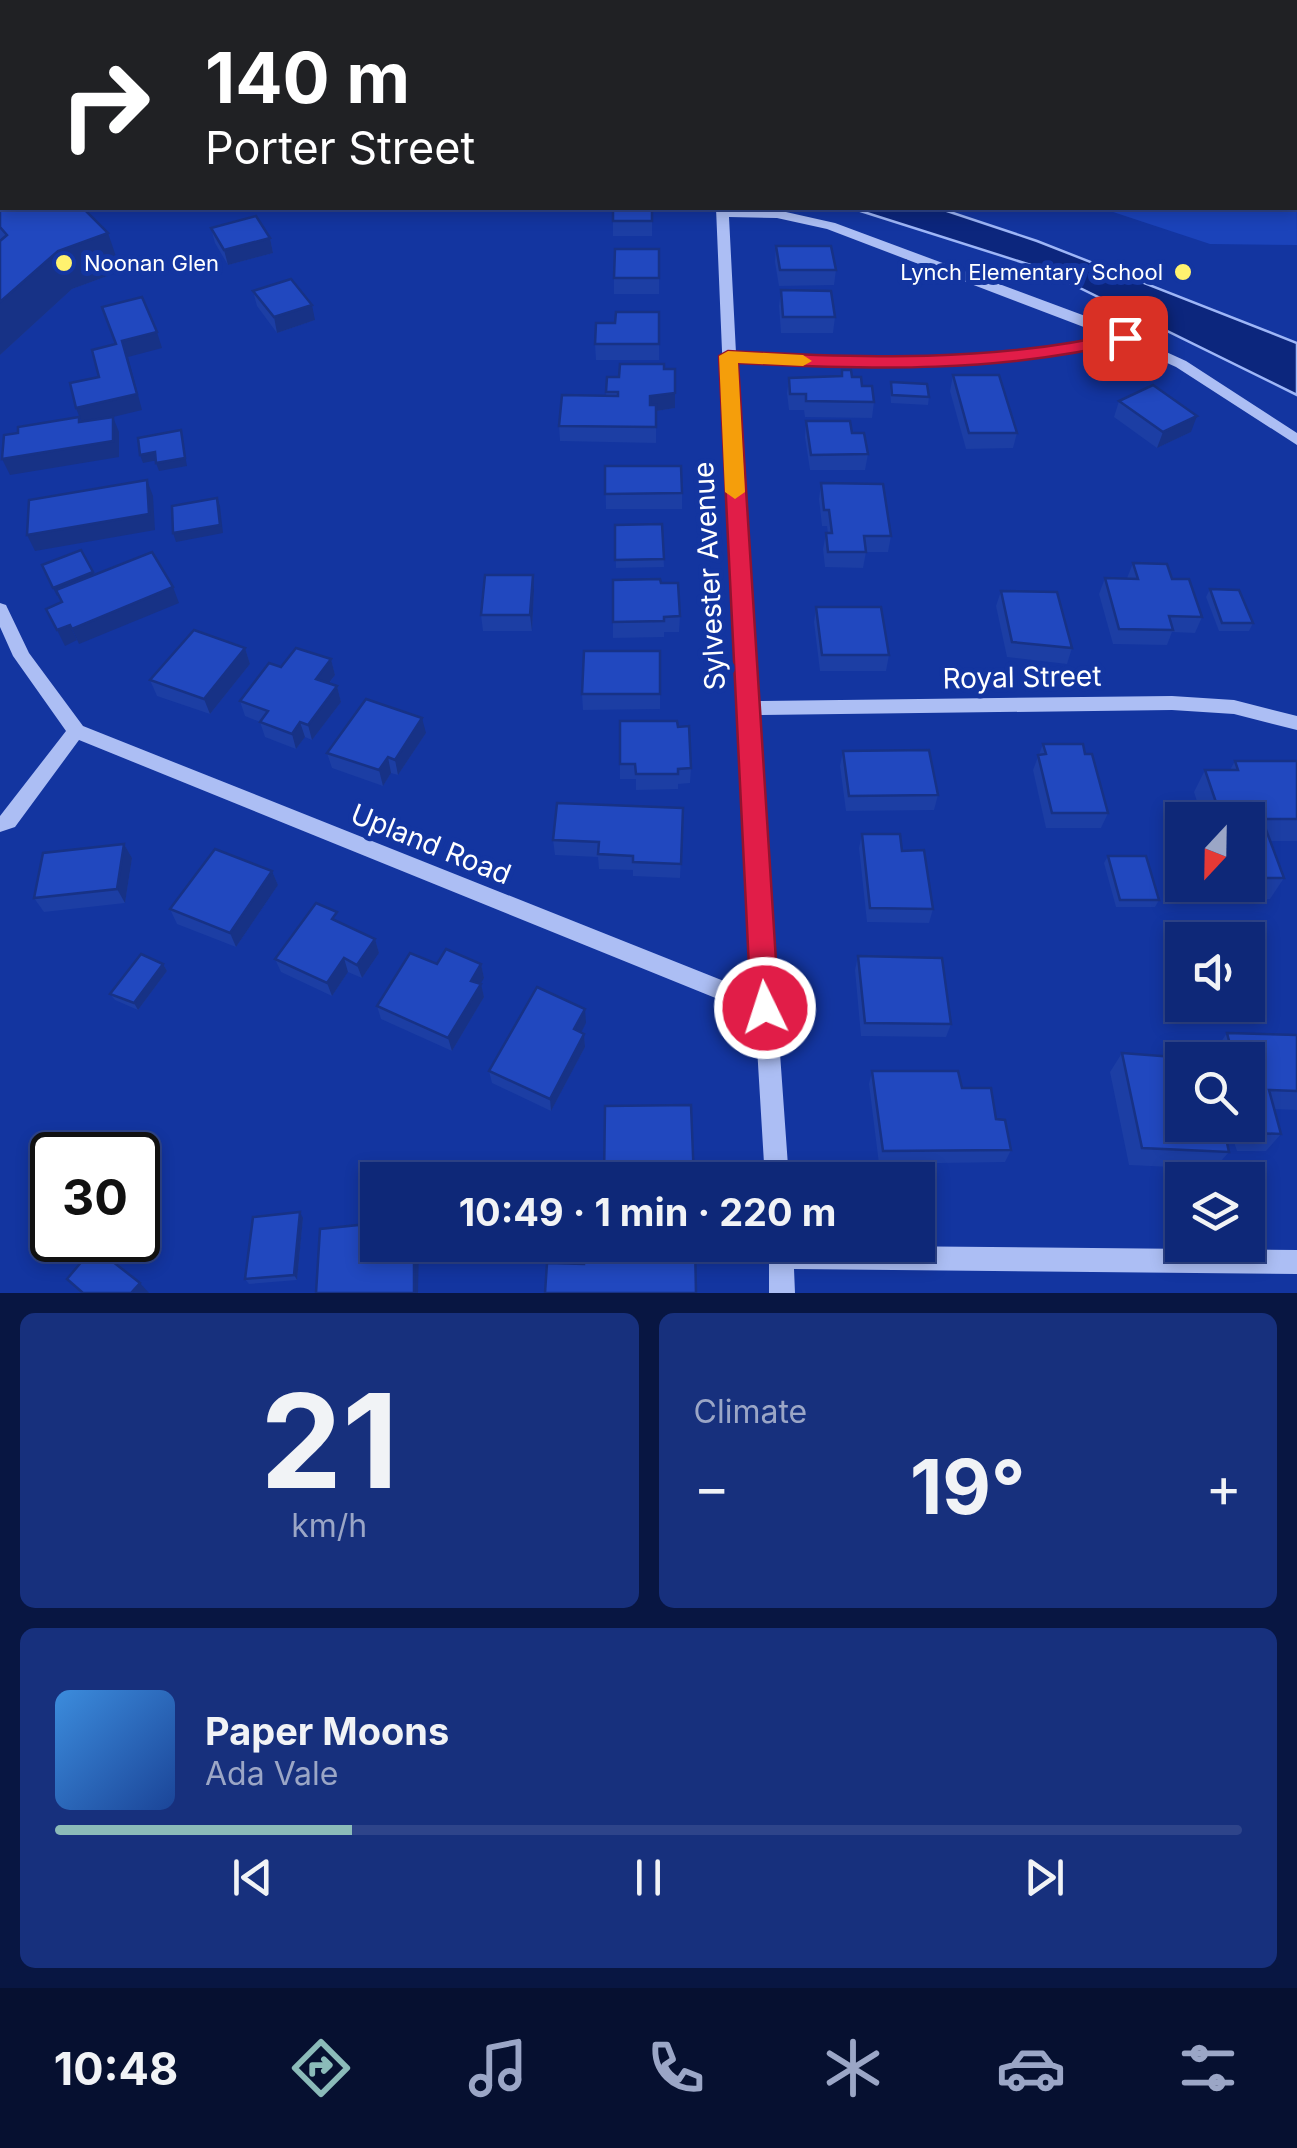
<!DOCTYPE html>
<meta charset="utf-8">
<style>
:root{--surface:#0e2878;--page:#17307d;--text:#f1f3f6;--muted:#9ba6c6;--line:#2e448a;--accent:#8bbbb9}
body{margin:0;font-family:Inter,sans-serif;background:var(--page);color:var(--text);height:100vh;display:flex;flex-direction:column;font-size:38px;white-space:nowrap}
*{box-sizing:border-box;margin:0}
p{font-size:32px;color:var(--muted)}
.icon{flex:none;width:55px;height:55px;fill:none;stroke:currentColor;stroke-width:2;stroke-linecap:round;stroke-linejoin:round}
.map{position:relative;height:1293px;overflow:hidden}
.details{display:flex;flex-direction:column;gap:20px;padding:20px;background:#081642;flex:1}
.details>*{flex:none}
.top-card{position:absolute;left:0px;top:0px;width:1298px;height:210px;box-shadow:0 5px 15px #0003,0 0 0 2px var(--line);background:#202124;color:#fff;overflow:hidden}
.needle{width:65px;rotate:202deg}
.controls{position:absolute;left:1165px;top:802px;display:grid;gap:20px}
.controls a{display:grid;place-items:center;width:100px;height:100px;border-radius:0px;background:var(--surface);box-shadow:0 5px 15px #0003,0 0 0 2px var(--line);font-size:50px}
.speed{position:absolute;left:30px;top:1132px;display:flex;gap:20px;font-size:50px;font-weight:700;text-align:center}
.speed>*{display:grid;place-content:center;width:130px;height:130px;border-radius:50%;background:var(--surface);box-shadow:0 5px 15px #0003,0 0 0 2px var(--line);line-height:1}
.speed .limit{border:5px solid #111;border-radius:15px;background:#fff;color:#111}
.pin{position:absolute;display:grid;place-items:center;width:85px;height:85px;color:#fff;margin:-42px;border-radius:20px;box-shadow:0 5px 15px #0006}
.me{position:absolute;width:110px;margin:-55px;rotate:356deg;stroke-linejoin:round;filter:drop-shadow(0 0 8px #0008)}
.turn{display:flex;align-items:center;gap:35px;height:210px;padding:0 40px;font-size:45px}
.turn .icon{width:130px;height:130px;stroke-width:2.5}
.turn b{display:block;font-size:70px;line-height:85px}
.big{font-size:75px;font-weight:700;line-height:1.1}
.details .card{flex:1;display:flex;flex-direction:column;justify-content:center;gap:15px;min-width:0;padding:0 35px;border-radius:15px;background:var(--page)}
.details .dial{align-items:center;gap:0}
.dial b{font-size:130px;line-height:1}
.song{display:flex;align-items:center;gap:30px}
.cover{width:120px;height:120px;border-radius:15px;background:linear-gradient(135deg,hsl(210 70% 55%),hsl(220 70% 35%))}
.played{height:10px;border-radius:5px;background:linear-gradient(90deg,var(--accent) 25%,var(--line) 25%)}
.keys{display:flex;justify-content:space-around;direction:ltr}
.heat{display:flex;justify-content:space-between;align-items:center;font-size:55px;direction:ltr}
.details .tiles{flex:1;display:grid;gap:20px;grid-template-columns:1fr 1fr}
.card:last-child{grid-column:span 2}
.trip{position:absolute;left:360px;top:1162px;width:575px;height:100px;border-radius:0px;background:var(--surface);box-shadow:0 5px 15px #0003,0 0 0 2px var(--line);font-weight:700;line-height:100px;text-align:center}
.tabs{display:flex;height:160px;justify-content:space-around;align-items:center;background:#061030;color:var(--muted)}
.tabs .icon{width:70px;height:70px}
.tabs .on{color:var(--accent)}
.tabs b{font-size:45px;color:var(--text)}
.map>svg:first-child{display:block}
.green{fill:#1b43ba}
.water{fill:#0c267d;stroke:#9eb6f7;stroke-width:2.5}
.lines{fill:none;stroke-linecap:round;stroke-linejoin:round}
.minor{fill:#acbef4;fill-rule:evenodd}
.wall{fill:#1c3ea4}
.shaded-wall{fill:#173286}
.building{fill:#2148bf;stroke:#173286;stroke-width:2.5}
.route{fill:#e11d48;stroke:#92132f;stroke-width:2.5}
.slow{fill:#f59e0b}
.poi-dot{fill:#fff26f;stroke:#1335a0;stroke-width:4}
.labels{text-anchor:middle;stroke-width:10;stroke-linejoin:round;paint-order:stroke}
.far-poi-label{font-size:22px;fill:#fff;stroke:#1335a0;text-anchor:start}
.street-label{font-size:28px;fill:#fff;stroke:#1335a0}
</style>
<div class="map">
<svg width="1297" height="1293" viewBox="0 0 1297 1293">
<rect width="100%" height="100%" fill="#1335a0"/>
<!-- green -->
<g class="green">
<polygon points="724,0 1240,0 1244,2 725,2"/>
<polygon points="1295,29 1297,245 1210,244 1101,208 1295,208"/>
</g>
<!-- water -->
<polygon class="water" points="851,208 938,208 1037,241 1297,343 1297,395 1037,267"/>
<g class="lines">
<!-- minor -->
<g class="minor">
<rect x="152" y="0" width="10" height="2"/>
<polygon points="341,0 351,0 352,2 342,2"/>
<polygon points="586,0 597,0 598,2 588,2"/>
<rect x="0" y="131" width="2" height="6"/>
<path d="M 716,208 L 777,210 L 835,223 L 1096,320 L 1186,361 L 1297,433 L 1297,445 L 1176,367 L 1123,343 L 1076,352 L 977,363 L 878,366 L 736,362 L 755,701 L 1172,696 L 1234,700 L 1297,716 L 1297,730 L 1234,714 L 1172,710 L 756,715 L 789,1180 L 765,1180 L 755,1014 L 79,740 L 15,827 L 0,832 L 0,816 L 66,731 L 13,656 L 0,627 L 0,603 L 6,605 L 29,653 L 83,726 L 754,993 L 737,708 ZM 729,217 L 777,218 L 827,229 L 1110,337 C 986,361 861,359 736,353 Z"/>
<polygon points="769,1245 1297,1250 1297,1274 794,1269 795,1293 769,1293"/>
</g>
</g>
<!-- wall -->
<g class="wall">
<polygon points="0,0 53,0 52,2 2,2 2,14"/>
<polygon points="2,77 2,108 0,108 0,78"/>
<polygon points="0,142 121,271 72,289 0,355"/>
<polygon points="652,208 652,236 613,236 613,221"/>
<polygon points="211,228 270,238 273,253 228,265 215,243"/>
<polygon points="776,246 836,270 834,285 779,286 775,262"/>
<polygon points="659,249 659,294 614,294 614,278"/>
<polygon points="781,290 835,317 833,333 781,333 779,306"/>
<polygon points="253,291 315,320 277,333 257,306"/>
<polygon points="659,312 659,360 596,360 595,344 615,323"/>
<polygon points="842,370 862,386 874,402 872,418 805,417 804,410 789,410 787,393 789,378 841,376"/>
<polygon points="953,375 1017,433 1013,448 966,449 950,391"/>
<polygon points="607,377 675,408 656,411 656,443 560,441 559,426 606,396"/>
<polygon points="891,382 929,397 928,405 891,403 890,390"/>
<polygon points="1119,401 1191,432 1157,448 1114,417"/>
<polygon points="806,421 852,433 868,454 865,470 810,470 805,437"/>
<polygon points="605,466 682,493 682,509 606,509"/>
<polygon points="821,483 891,536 888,552 866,552 863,568 825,567 823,549 826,533 828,533 827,526 822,526 819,499"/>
<polygon points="662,524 664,567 616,568 615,525"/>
<polygon points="1133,563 1172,579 1202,617 1195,633 1172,632 1167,645 1113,644 1099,594 1105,578 1127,578"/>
<polygon points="613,580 661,583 680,616 679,632 664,632 664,637 613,638"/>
<polygon points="1210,589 1253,623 1249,631 1219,631 1206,597"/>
<polygon points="534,591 532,631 483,631 481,615"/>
<polygon points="1001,591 1072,648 1067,664 1007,657 996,606"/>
<polygon points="816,607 889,655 886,671 820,671 814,622"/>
<polygon points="245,648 250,664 210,714 157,696 150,680"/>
<polygon points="660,651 660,709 583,710 582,694"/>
<polygon points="331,659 335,675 329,684 337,686 341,702 312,740 305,737 296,749 265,737 260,722 245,716 240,701 281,667"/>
<polygon points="620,721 678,727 691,768 690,783 678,784 678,789 636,790 636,779 620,779"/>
<polygon points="426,733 398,775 391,773 383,786 332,768 327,753"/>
<polygon points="1043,744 1108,813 1101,828 1046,828 1033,770"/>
<polygon points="843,751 938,795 934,810 846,811 840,766"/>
<polygon points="1235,761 1297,761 1297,841 1270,841 1284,878 1270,899 1194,899 1189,885 1248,885 1248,820 1182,820 1182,864 1173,836 1184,814 1201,814 1194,792 1205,770 1230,770"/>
<polygon points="683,808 680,878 633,876 633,870 599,869 598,857 555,855 553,840"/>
<polygon points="862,834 902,851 933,909 929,923 867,922 859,848"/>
<polygon points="124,844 132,858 125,903 44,912 34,898"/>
<polygon points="1108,856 1159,900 1155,907 1116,907 1104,863"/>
<polygon points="272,871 278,885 236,947 177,924 170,909"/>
<polygon points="340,923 375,939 379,953 362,978 348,972 332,996 281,972 275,959"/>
<polygon points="858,956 951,1024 946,1037 861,1036 855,970"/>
<polygon points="163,964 167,971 138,1010 115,1000 110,994"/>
<polygon points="437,964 481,964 484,978 480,983 484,997 452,1051 381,1019 377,1006"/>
<polygon points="586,1023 581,1032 584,1034 585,1047 551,1111 492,1083 489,1071"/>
<polygon points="1227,1033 1297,1035 1297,1110 1274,1109 1281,1134 1266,1151 1237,1151 1232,1136 1225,1136 1229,1152 1214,1169 1129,1165 1110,1072 1122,1053 1182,1125 1248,1125 1248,1060 1216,1060 1214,1052"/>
<polygon points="872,1071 962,1088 996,1119 1011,1150 1005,1162 879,1164 869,1084"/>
<polygon points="303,1218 297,1280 249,1284 245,1279"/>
</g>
<!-- shaded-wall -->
<g class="shaded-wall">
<polygon points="230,0 242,0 243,2 205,2"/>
<polygon points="108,233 121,271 72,289 0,355 0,302 58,251"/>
<polygon points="270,238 273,253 228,265 224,250"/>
<polygon points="312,305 315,320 277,333 274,317"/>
<polygon points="157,332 162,348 128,357 142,410 113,417 119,432 119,457 10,475 2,459 82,424 76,408 122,341"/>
<polygon points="675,393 675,408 650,412 650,396"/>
<polygon points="1197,416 1191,432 1157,448 1163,432"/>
<polygon points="181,430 187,466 159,471 156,463"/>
<polygon points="155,452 158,460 143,463 140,455"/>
<polygon points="147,480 153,496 155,530 35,551 27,535"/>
<polygon points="217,498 220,506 223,533 176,542 173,533"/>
<polygon points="93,572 96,580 57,596 53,588"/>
<polygon points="533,575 534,591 532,631 530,615"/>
<polygon points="173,587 179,603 79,644 72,629"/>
<polygon points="70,625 77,640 65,646 57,630"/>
<polygon points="245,648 250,664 210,714 204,699"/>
<polygon points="331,659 335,675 320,695 316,679"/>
<polygon points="337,686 341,702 312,740 308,725"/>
<polygon points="422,718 426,733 398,775 395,760"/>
<polygon points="300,722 305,737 296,749 292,734"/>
<polygon points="388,757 391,773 383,786 379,770"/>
<polygon points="124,844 132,858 125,903 117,889"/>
<polygon points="272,871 278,885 236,947 230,933"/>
<polygon points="375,939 379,953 362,978 357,965"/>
<polygon points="344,958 348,972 332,996 327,983"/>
<polygon points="163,964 167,971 138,1010 134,1003"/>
<polygon points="481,964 484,978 474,995 471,981"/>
<polygon points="481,984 484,997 452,1051 448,1038"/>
<polygon points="585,1009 586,1023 576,1043 574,1029"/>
<polygon points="584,1034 585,1047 551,1111 550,1099"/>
<polygon points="300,1212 303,1218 297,1280 294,1275"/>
<polygon points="414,1245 419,1245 418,1293 414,1293"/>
<polygon points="140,1283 149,1293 131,1293"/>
</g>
<!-- building -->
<g class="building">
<polygon points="202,0 230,0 205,2 202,2"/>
<polygon points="488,0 536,0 539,2 491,2"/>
<polygon points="677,0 694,0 696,2 672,2 671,1"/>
<rect x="0" y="18" width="2" height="18"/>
<rect x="0" y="46" width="2" height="18"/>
<polygon points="2,77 2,94 0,94 0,78"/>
<polygon points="0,142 2,142 2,208 83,208 108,233 58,251 0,302 0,241 7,235 0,227"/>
<rect x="613" y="208" width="39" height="13"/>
<polygon points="256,216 270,238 224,250 211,228"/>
<polygon points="776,246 831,246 836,270 780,270"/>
<polygon points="615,249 659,249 659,278 614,278"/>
<polygon points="291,279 312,305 274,317 253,291"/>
<polygon points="781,290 831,291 835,317 783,317"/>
<polygon points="142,297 157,332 122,341 137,394 76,408 70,383 99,377 92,350 116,344 102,307"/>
<polygon points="616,312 659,312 659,344 595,344 596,323 615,323"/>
<polygon points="620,364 664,364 664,369 675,369 675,393 650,396 650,405 656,405 656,427 559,426 562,395 618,396 618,392 606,392 607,377 619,377"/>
<polygon points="842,370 851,370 852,377 861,377 862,386 872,386 874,402 806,401 806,394 790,394 789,378 842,376"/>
<polygon points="953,375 999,375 1017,433 969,433"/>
<polygon points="891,382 927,384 929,397 892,395"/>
<polygon points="1153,385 1197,416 1163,432 1119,401"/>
<polygon points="79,417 79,422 113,417 113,441 2,459 4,435 18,433 18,427"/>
<polygon points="806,421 850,421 852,433 864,433 868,454 811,455"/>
<polygon points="181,430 185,458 156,463 155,452 140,455 138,438"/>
<polygon points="605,466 681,466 682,493 605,494"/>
<polygon points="147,480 149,514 27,535 29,500"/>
<polygon points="821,483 883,484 891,536 864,536 866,552 828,552 826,533 832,533 829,510 824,510"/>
<polygon points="217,498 220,525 173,533 172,506"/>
<polygon points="662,524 664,559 615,560 615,525"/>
<polygon points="81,550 93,572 53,588 42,565"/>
<polygon points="152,552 173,587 72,629 70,625 57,630 46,609 62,602 56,590"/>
<polygon points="1133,563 1167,564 1172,579 1189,579 1202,617 1169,616 1173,630 1119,629 1105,578 1138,579"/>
<polygon points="485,575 533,575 530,615 481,615"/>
<polygon points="660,579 661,583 678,583 680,616 664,617 664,621 613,622 613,580"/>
<polygon points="1210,589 1239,590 1253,623 1222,623"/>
<polygon points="1001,591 1057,592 1072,648 1012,642"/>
<polygon points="816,607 881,607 889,655 822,655"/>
<polygon points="194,630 245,648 204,699 150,680"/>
<polygon points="296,648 331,659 316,679 337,686 308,725 300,722 292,734 260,722 268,711 240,701 269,663 281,667"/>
<polygon points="584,651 660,651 660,694 582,694"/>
<polygon points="366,699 422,718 395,760 388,757 379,770 327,753"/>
<polygon points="620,721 677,721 678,727 689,726 691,768 678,769 678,774 636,774 635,764 620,764"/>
<polygon points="1043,744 1083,744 1085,754 1092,754 1108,813 1052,813 1038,755 1046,754"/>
<polygon points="929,750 938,795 849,796 843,751"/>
<polygon points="1235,761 1297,761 1297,819 1262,819 1284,878 1248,878 1248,820 1186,820 1184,814 1220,814 1205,770 1238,770"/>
<polygon points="557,803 683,808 681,864 633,862 633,856 598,854 599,842 553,840"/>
<polygon points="862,834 900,834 902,851 924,850 933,909 870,908"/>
<polygon points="124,844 117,889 34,898 43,853"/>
<polygon points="215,849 272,871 230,933 170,909"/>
<polygon points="1108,856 1146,856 1159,900 1120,900"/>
<polygon points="316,903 337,912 332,919 375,939 357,965 344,958 327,983 275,959"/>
<polygon points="446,949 481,964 471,981 481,984 448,1038 377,1006 410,953 437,964"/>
<polygon points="141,954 163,964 134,1003 110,994"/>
<polygon points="858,956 942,958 951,1024 865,1023"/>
<polygon points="537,987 585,1009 574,1029 584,1034 550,1099 489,1071"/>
<polygon points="1227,1033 1297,1035 1297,1091 1269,1090 1281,1134 1252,1133 1248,1119 1248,1060 1234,1060"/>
<polygon points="1122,1053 1213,1060 1182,1060 1182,1125 1223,1125 1229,1152 1142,1148"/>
<polygon points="872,1071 958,1071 962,1088 991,1088 996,1119 1005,1120 1011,1150 883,1151"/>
<polygon points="691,1105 694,1180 604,1180 605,1106"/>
<polygon points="300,1212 294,1275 245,1279 253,1217"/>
<polygon points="378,1223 378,1245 414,1245 414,1293 316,1293 320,1229"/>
<polygon points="585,1245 695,1245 696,1293 545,1293 547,1263 584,1264"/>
<polygon points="94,1247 140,1283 131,1293 83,1293 67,1279"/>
</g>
<!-- route -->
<path class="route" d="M 1125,332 L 1134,338 L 1131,341 C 1001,373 871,370 738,363 L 779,1008 L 775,1017 L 765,1021 L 755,1017 L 751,1008 L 719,356 L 728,351 C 862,358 993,363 1125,332 Z"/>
<!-- slow -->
<polygon class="slow" points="728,351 803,355 812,361 803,366 738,363 745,492 735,499 725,492 719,356"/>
<!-- markers -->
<g class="poi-dot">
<circle cx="64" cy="263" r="10"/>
<circle cx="1183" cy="272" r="10"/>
</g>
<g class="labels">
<!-- far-poi labels -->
<g class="far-poi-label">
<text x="84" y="271">Noonan Glen</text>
<text x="1163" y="280" text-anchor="end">Lynch Elementary School</text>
</g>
<!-- street labels -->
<g class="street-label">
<text transform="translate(709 576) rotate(-93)" y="10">Sylvester Avenue</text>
<text transform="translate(1022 677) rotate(-1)" y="10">Royal Street</text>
<text transform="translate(431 844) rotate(22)" y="10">Upland Road</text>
</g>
</g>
</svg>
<div class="controls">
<a><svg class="needle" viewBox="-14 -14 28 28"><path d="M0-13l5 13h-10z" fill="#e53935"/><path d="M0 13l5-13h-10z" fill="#9ba6c6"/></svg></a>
<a><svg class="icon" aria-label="sound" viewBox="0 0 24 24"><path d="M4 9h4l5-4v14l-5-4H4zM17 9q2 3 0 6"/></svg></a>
<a><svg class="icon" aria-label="search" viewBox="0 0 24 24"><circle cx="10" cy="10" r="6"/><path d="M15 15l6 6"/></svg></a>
<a><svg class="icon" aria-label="layers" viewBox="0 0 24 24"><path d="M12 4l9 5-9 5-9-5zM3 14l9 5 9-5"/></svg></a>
</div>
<div class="speed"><div class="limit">30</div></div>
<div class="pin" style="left:1125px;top:338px;background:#d93025"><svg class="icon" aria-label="arrive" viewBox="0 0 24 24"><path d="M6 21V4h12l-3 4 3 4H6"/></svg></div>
<svg class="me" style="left:765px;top:1008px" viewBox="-20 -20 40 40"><circle r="17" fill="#e11d48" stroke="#fff" stroke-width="3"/><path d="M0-11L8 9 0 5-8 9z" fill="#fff"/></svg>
<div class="trip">10:49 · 1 min · 220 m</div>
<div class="top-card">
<div class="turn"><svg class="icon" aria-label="right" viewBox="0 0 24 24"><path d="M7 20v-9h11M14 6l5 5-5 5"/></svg><div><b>140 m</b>Porter Street</div></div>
</div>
</div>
<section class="details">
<div class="tiles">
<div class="card dial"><b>21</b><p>km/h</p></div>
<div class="card"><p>Climate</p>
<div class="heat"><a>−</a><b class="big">19°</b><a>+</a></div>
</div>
<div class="card">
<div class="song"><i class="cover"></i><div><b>Paper Moons</b><p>Ada Vale</p></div></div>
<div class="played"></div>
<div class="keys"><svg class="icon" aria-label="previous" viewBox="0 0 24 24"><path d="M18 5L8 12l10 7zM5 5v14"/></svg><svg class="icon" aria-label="pause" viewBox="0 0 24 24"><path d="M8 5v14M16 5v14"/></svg><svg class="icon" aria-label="next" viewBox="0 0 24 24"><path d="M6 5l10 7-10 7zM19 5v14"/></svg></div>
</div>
</div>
</section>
<nav class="tabs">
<b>10:48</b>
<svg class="icon on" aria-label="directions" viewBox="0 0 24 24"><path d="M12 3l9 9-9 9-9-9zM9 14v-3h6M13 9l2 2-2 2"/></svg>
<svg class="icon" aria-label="music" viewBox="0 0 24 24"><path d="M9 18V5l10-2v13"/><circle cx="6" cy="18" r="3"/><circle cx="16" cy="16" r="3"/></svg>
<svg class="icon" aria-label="phone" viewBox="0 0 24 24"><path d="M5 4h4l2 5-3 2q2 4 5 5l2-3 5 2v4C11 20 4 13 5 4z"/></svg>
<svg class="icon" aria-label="climate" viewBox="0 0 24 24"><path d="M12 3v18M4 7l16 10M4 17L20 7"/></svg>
<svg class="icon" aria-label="car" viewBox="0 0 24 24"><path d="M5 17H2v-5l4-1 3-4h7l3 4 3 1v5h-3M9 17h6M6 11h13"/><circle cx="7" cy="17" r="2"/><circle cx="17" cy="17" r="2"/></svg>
<svg class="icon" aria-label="filters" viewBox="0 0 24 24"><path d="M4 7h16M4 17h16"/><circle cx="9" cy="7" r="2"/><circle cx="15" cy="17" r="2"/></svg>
</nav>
